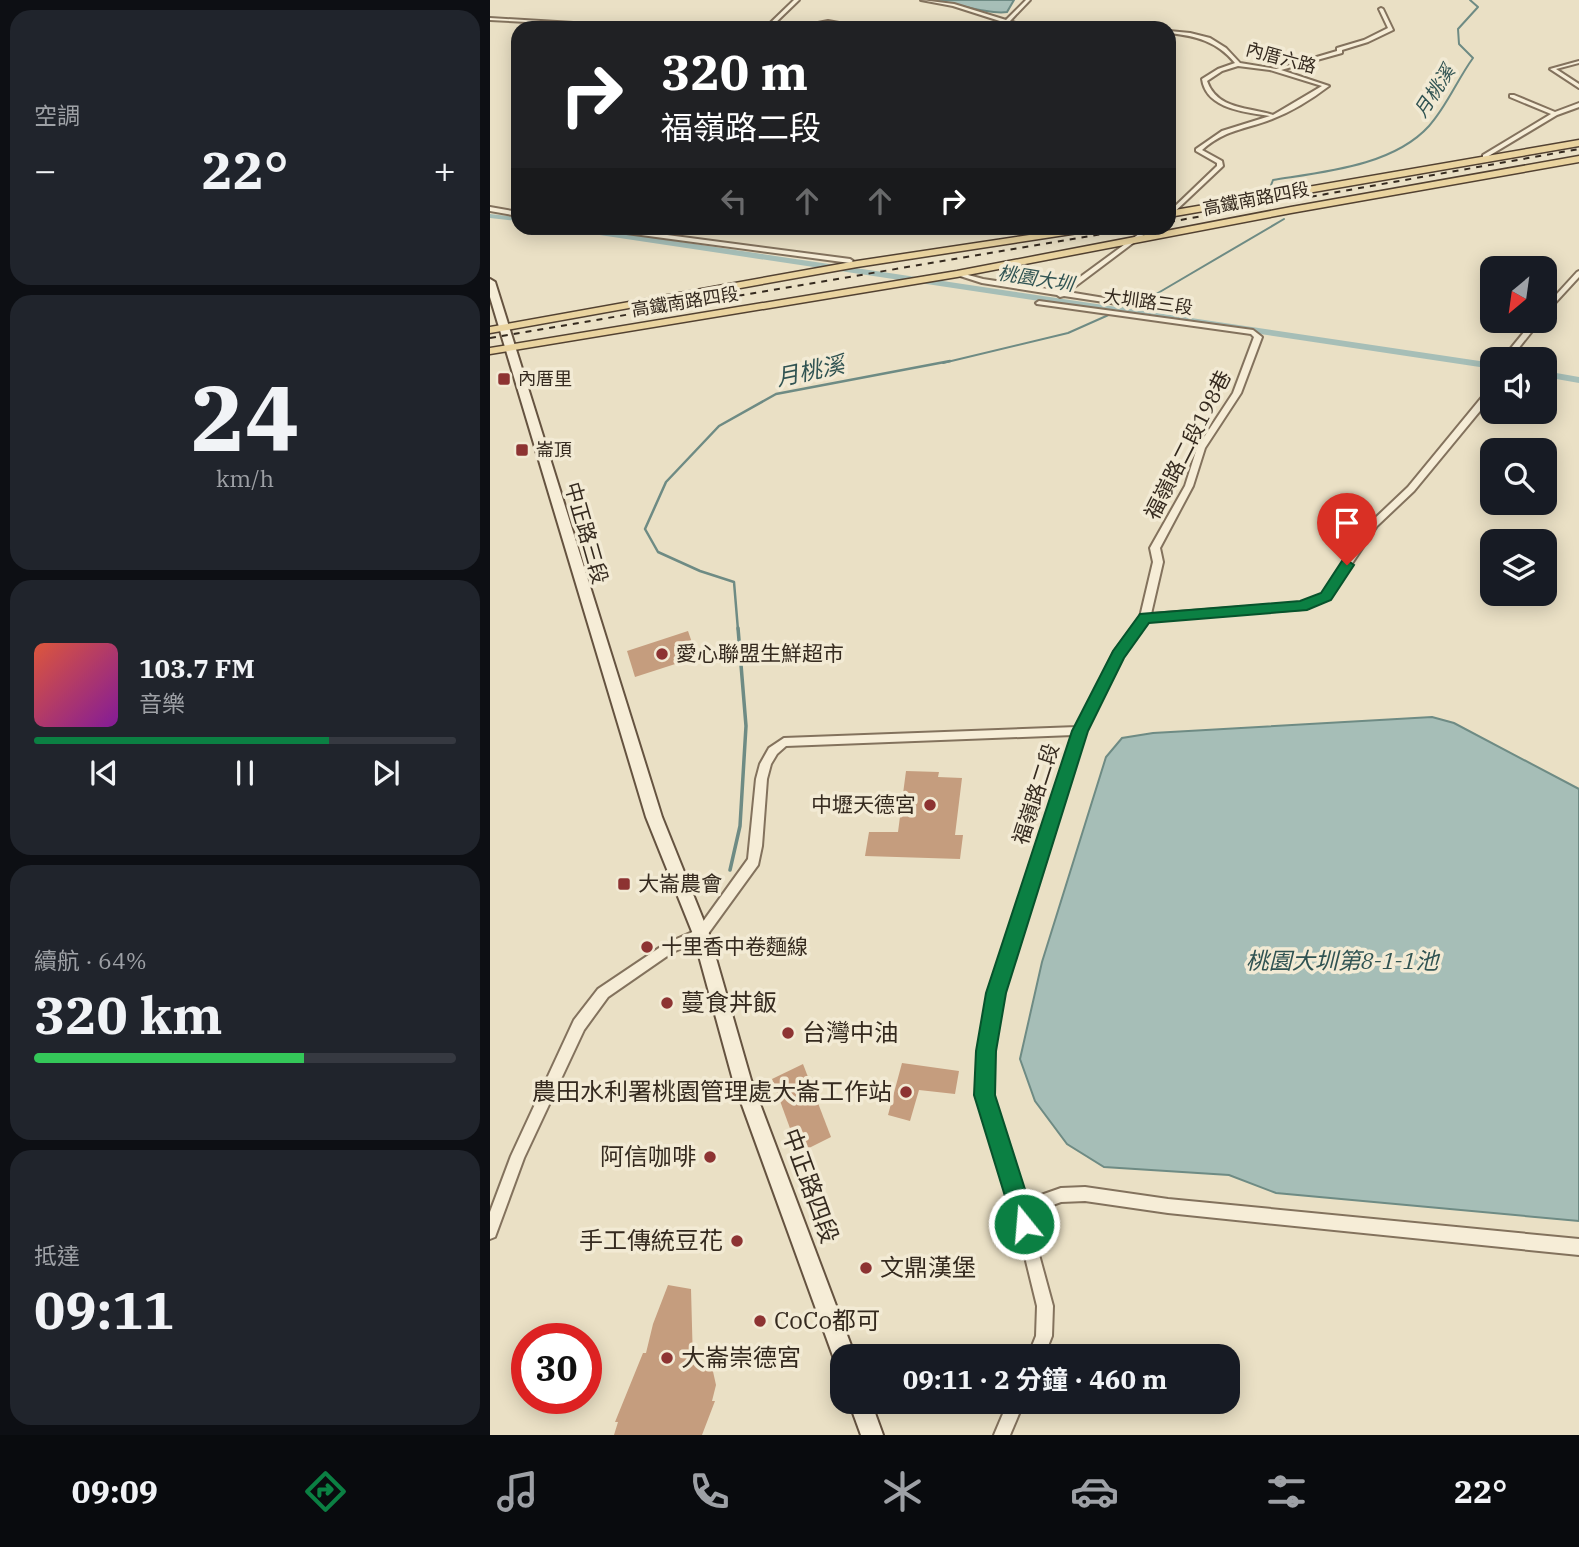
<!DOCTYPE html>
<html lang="zh-TW">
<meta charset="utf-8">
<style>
:root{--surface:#171b24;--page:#20242c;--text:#f1f3f6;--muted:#9ea1a6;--line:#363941;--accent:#0b8043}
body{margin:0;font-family:"IBM Plex Serif","Noto Sans TC",serif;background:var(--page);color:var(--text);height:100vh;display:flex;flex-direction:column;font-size:26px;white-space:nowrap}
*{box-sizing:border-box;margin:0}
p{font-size:23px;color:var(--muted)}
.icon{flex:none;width:38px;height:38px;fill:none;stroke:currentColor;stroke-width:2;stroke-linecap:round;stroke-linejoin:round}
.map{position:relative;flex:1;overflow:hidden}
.details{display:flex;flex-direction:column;gap:10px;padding:10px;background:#0d0f14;width:490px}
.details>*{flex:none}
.guide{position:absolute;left:21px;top:21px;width:665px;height:214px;border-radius:21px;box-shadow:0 4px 18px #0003;background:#202124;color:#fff;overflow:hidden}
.needle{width:46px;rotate:209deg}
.tools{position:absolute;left:990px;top:256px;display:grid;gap:14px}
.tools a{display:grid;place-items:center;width:77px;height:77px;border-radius:14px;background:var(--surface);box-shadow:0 4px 18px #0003;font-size:35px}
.speed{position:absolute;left:21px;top:1323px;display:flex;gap:14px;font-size:35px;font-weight:700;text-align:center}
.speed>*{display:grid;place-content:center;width:91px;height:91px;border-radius:50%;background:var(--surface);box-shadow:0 4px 18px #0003;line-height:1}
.speed .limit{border:10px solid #d22;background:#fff;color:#111}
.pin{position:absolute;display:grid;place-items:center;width:60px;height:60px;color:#fff;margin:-72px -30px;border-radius:50% 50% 50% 0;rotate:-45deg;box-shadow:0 0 7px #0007}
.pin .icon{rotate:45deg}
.me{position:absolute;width:77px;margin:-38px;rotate:343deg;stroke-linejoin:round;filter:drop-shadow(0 0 5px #0008)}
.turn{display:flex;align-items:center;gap:24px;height:147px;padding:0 35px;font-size:32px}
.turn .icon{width:91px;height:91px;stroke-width:2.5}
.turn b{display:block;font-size:49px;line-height:60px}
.lanes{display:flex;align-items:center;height:66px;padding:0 35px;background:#0003;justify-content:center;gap:35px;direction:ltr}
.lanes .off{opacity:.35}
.big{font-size:52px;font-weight:700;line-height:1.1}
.details .tile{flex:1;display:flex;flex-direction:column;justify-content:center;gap:10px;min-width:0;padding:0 24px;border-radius:21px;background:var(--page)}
.details .dial{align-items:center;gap:0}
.dial b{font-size:91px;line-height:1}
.song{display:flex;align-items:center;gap:21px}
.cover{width:84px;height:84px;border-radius:10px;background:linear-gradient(135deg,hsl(10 70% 55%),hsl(290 70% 35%))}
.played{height:7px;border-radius:4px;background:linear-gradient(90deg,var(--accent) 70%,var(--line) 70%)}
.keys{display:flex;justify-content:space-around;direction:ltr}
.heat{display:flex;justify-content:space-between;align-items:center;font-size:38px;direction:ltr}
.charge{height:10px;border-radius:5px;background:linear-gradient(90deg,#34c759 64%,var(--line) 0)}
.trip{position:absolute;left:340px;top:1344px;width:410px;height:70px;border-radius:21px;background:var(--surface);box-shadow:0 4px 18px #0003;font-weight:700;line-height:70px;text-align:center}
.tab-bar{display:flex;height:112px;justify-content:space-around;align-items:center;background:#090b0e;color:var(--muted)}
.tab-bar .icon{width:49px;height:49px}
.tab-bar .on{color:var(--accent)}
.tab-bar b{font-size:32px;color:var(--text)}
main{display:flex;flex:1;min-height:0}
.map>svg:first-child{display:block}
.water{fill:#a6beb7;stroke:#6e8b84;stroke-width:2}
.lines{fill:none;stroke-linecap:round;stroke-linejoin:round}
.stream-far2{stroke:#6e8b84;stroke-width:2}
.stream-far1{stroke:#6e8b84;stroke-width:2.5}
.stream{stroke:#6e8b84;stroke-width:3.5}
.canal{fill:#a6beb7;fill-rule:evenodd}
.building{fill:#c59d7e}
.street-casing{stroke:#83725d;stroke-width:4}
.secondary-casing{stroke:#655340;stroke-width:4}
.primary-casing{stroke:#524131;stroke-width:3}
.street{fill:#f6edd7;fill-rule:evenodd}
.secondary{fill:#f6edd7;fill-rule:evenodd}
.primary{fill:#ead4a0;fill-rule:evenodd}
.rail{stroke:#352a1f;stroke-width:2;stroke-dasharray:6 6;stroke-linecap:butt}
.route{fill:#0b8043;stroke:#07532c;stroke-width:2}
.poi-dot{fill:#8d3332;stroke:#f2ead4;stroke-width:2.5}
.labels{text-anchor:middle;stroke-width:7;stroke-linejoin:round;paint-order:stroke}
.far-street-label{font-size:18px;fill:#352a1f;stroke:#f2ead4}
.far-poi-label{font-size:18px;fill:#352a1f;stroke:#f2ead4;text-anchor:start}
.far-water-label{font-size:19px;font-style:italic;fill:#305352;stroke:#f2ead4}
.street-label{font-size:21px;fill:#352a1f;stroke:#f2ead4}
.poi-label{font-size:21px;fill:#352a1f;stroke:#f2ead4;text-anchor:start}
.water-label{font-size:23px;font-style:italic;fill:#305352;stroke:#f2ead4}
.near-poi-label{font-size:24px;fill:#352a1f;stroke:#f2ead4;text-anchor:start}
.near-street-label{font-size:24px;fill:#352a1f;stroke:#f2ead4}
</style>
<main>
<section class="details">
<div class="tile"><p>空調</p>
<div class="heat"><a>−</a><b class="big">22°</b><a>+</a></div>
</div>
<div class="tile dial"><b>24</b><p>km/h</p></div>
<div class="tile">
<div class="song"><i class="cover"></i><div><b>103.7 FM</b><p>音樂</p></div></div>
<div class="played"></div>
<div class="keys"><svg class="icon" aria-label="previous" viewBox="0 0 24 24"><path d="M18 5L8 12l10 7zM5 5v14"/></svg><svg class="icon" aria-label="pause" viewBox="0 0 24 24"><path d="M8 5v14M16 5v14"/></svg><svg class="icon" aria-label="next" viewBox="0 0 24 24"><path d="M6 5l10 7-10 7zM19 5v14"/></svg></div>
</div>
<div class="tile"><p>續航 · 64%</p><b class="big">320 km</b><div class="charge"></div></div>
<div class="tile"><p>抵達</p><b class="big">09:11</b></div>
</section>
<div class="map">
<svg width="1089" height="1435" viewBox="0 0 1089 1435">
<rect width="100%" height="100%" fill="#eae0c5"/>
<!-- water -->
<g class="water">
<path d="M 443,0 L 524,0 L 517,12 C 501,15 463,3 443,0 Z"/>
<polygon points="942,717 964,723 1089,789 1089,1221 786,1193 739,1175 614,1167 577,1144 545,1101 530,1059 552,962 616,757 632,738 663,733"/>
</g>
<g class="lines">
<!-- stream-far2 -->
<g class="stream-far2">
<path d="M 780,188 L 783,180 C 833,172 903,166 939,126 C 957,106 967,80 983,58 L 969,44 L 968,29 L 988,7 L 980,0"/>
<polyline points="453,363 578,333 668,293 794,219"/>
</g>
<!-- stream-far1 -->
<polyline class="stream-far1" points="248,630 244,582 210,571 168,552 155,529 176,482 229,426 286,394 460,361"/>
<!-- stream -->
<polyline class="stream" points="240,870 250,826 256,726 248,628"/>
<!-- canal -->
<g class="canal">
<polygon points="0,214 28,217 28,221 0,218"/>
<polygon points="79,228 97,228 1003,363 1003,369 83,231"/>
<polygon points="1055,371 1089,377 1089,383 1055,377"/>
</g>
</g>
<!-- building -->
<g class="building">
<polygon points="198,631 207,657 145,677 137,651"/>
<polygon points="416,771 449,772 448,777 472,778 465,835 473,835 470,859 375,856 379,832 408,832"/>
<polygon points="412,1063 469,1071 465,1094 429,1090 420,1121 398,1115"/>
<polygon points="313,1064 341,1137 309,1153 282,1079"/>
<polygon points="178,1285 201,1289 203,1363 222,1367 226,1385 222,1401 225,1401 212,1435 124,1435 128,1422 125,1422 153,1353 156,1353 163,1324"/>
</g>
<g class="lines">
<!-- street casing -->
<g class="street-casing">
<g id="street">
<polygon points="304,0 309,0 280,28 275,28"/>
<polygon points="431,0 464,4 516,20 536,0 540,0 520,21 528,24 587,28 528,26 517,23 513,28 508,28 513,22 463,6"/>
<path d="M 891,8 L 893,9 L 903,30 L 878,42 L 852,50 L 852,53 L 791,70 L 839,86 C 822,99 801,112 782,119 C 754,130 736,129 712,150 L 732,161 L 733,166 L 679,217 L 679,212 L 727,166 L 727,163 L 706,151 L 706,149 L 732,131 L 780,116 C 755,112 716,109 712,79 L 728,69 L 745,63 C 727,41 706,36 679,33 L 679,31 L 700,33 L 720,38 L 736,48 L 750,63 L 786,69 L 847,51 L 847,48 L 874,40 L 898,28 L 889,9 ZM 748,66 L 780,70 L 832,86 L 783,115 C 759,107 727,110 717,81 L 732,71 Z"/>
<polygon points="0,18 149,27 151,28 0,20"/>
<polygon points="338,21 349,23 356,28 338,24 320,28 328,23"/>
<polygon points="1089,61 1089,63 1066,69 1089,84 1089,88 1060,69"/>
<polygon points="1020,95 1024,95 1065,112 1089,103 1089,107 1067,115 997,157 993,157 993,155 1061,114 1020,97"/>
<polygon points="0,207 28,212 28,216 0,211"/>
<polygon points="111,228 124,228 360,259 363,261 360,263 114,230"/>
<polygon points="657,228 663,228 578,292 669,307 671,308 667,310 574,296 570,297 567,295 492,283 464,274 467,272 493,279 571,291"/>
<polygon points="1089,271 1089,277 1055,314 1055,307 1087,272"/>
<polygon points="549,301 763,330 772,337 751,393 715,448 703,486 670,548 673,562 661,614 811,603 833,594 881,522 918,487 992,397 999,384 1003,382 1003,392 999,400 924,491 887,526 839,598 812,609 658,621 632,657 595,731 512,993 503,1051 502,1095 534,1201 571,1188 595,1187 678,1199 1089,1239 1089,1255 678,1213 595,1201 571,1202 538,1214 563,1306 562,1336 554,1356 538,1356 546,1336 547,1306 527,1224 488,1095 489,1051 500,993 583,735 296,746 287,754 281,764 277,779 272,846 268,865 215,938 183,952 118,997 94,1030 34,1158 5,1237 0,1239 0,1212 21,1156 84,1020 108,989 175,944 207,930 258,859 266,779 270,764 279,748 294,738 587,727 624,652 650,617 663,562 660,548 695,486 707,448 743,393 764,337 761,334 547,304 546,303"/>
<polygon points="1044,320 1051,320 1020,359 1012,359"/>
<polygon points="518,1402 534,1402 520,1435 504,1435"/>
</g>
</g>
<!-- secondary casing -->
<g class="secondary-casing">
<g id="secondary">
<polygon points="0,279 5,282 172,817 219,934 261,1080 365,1356 352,1356 352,1366 346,1364 343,1356 243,1080 203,934 156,817 0,297"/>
<polygon points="359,1402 381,1402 393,1435 371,1435"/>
</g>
</g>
<!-- primary casing -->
<g class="primary-casing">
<g id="primary">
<polygon points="1089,140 1089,146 679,217 679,211"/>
<polygon points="1089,156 1089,162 801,213 467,277 0,354 0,348 467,271 801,207"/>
<polygon points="586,228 606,228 601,231 367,267 0,333 0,327 367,261"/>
</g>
</g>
<!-- street -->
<use href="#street" class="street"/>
<!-- secondary -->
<use href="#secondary" class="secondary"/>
<!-- primary -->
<use href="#primary" class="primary"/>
<!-- rail -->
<g class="rail">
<polyline points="679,222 1089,149"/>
<polyline points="0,338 647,228"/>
</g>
</g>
<!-- route -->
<polygon class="route" points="857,560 864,565 841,600 817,610 659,623 634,658 598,731 516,993 506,1051 505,1095 546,1224 542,1232 534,1235 526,1232 484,1095 486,1051 496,993 582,731 623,651 650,614 810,601 831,593 852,561"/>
<!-- markers -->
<g class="poi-dot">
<rect x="7" y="372" width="14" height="14" rx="3.5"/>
<rect x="25" y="443" width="14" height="14" rx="3.5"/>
<circle cx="172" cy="654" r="7"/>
<circle cx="440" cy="805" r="7"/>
<rect x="127" y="877" width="14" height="14" rx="3.5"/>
<circle cx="157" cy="947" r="7"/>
<circle cx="177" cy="1003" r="7"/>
<circle cx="298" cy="1033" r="7"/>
<circle cx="416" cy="1092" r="7"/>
<circle cx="220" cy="1157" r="7"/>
<circle cx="247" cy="1241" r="7"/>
<circle cx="376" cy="1268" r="7"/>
<circle cx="270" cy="1321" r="7"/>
<circle cx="177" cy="1358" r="7"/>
</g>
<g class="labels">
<!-- far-street labels -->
<g class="far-street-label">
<text transform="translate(791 58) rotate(15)" y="6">內厝六路</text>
<text transform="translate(766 199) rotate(-11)" y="6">高鐵南路四段</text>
<text transform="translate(195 302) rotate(-9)" y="6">高鐵南路四段</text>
<text transform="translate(658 302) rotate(8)" y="6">大圳路三段</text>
</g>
<!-- far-poi labels -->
<g class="far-poi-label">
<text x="28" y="385">內厝里</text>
<text x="46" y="456">崙頂</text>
</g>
<!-- far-water labels -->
<g class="far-water-label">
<text transform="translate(944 91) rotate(-57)" y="7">月桃溪</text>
<text transform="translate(546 278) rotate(9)" y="7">桃園大圳</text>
</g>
<!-- street labels -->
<g class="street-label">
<text transform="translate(698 445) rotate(-63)" y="7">福嶺路二段198巷</text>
<text transform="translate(96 533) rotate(74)" y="7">中正路三段</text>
<text transform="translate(546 794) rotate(-72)" y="7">福嶺路二段</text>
</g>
<!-- poi labels -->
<g class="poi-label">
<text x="186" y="661">愛心聯盟生鮮超市</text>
<text x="426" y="812" text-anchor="end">中壢天德宮</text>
<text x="148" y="891">大崙農會</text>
<text x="171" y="954">十里香中卷麵線</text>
</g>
<!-- water labels -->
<g class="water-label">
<text transform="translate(320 371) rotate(-12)" y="8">月桃溪</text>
<text x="852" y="969">桃園大圳第8-1-1池</text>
</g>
<!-- near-poi labels -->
<g class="near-poi-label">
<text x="191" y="1011">蔓食丼飯</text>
<text x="312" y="1041">台灣中油</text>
<text x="402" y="1100" text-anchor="end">農田水利署桃園管理處大崙工作站</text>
<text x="206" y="1165" text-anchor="end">阿信咖啡</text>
<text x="233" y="1249" text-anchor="end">手工傳統豆花</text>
<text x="390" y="1276">文鼎漢堡</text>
<text x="284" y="1329">CoCo都可</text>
<text x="191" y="1366">大崙崇德宮</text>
</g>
<!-- near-street labels -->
<g class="near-street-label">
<text transform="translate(320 1186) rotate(70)" y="8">中正路四段</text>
</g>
</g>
</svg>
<div class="tools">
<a><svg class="needle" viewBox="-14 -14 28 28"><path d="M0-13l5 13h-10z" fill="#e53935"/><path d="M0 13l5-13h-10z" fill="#9ea1a6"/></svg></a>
<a><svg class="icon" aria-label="sound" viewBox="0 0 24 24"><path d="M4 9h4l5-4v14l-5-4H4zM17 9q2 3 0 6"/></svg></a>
<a><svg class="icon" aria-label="search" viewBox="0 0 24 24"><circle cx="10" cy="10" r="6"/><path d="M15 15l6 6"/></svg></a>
<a><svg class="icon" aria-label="layers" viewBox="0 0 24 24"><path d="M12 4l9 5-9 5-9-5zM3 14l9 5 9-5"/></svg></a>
</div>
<div class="speed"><div class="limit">30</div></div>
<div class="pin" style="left:857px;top:565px;background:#d93025"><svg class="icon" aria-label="arrive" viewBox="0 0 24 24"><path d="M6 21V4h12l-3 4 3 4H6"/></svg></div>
<svg class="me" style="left:534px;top:1224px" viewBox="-20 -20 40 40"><circle r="17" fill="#0b8043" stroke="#fff" stroke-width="3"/><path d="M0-11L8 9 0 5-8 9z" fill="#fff"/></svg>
<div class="trip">09:11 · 2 分鐘 · 460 m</div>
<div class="guide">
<div class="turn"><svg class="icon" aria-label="right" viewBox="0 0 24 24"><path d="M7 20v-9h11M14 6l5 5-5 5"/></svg><div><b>320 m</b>福嶺路二段</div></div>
<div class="lanes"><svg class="icon off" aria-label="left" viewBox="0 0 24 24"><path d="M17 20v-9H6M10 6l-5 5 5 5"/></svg><svg class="icon off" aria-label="ahead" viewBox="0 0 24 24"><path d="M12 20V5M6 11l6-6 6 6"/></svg><svg class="icon off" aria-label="ahead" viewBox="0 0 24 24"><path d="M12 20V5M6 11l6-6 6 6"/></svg><svg class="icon" aria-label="right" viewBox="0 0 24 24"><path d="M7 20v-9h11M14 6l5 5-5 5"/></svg></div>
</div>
</div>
</main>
<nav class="tab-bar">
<b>09:09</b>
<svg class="icon on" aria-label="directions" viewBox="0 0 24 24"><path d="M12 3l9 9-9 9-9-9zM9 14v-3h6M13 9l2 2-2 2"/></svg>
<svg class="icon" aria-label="music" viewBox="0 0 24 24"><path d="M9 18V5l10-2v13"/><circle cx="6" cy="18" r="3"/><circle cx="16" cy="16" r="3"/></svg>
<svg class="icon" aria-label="phone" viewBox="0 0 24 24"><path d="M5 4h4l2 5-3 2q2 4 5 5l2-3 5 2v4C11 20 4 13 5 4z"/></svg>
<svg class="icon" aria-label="climate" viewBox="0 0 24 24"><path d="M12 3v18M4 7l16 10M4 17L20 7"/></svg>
<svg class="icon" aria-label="car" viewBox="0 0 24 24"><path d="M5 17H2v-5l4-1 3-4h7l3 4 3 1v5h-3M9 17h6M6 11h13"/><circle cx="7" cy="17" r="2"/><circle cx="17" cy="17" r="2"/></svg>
<svg class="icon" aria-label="filters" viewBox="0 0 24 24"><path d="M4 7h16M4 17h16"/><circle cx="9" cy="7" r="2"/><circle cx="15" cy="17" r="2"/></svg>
<b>22°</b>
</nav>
